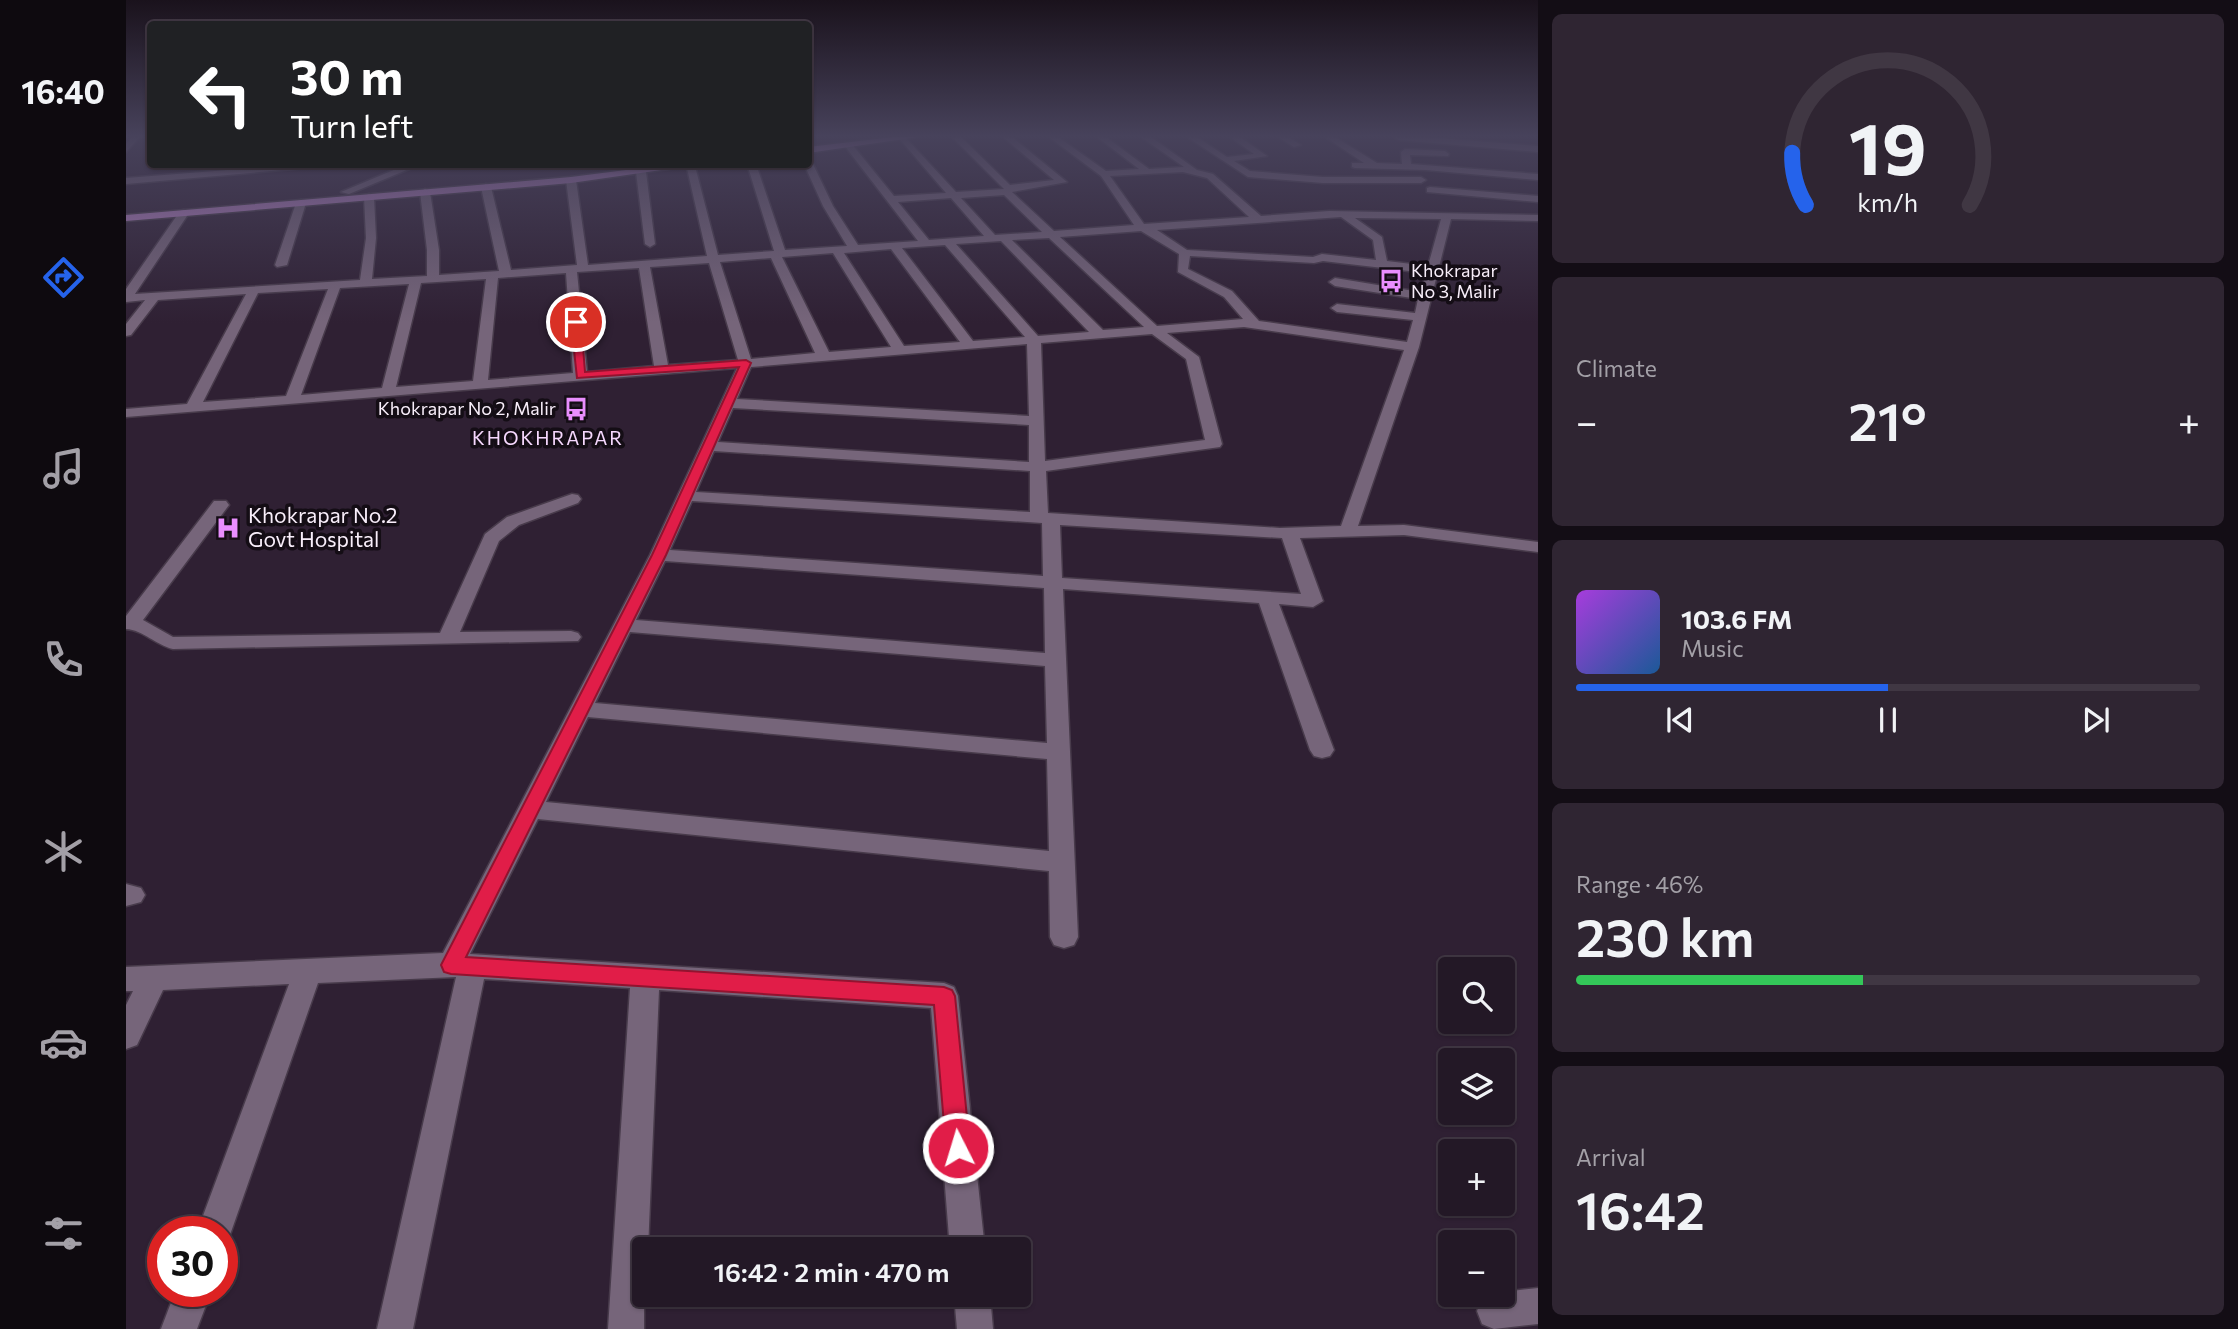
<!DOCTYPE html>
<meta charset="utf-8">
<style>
:root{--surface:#231826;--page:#2f2532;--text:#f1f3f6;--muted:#a3a0a7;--line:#403743;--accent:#2563eb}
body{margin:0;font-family:Commissioner,sans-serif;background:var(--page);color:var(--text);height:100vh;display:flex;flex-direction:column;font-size:26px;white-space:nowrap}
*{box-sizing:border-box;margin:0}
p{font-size:23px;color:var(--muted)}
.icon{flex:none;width:38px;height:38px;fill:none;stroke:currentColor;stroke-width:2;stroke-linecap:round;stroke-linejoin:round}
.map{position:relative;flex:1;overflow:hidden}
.panel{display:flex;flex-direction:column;gap:14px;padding:14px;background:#130d15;width:700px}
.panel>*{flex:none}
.guide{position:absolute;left:21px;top:21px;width:665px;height:147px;border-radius:7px;box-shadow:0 2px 5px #0004,0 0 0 2px var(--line);background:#202124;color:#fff;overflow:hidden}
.fabs{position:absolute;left:1312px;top:957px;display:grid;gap:14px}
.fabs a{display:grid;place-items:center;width:77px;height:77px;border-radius:7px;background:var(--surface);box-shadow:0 2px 5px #0004,0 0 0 2px var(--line);font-size:35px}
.speed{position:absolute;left:21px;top:1216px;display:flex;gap:14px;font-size:35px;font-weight:700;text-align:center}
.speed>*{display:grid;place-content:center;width:91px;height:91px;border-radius:50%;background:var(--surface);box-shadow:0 2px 5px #0004,0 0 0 2px var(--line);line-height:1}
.speed .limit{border:10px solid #d22;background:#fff;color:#111}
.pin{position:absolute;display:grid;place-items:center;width:60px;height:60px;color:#fff;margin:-30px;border:4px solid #fff;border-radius:50%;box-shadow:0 2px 7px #0007}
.me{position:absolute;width:77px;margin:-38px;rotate:355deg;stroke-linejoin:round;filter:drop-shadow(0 0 5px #0008)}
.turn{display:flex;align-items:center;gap:24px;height:147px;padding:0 28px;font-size:32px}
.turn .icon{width:91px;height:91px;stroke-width:2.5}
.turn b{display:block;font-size:49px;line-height:60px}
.big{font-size:52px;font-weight:600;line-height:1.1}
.panel .tile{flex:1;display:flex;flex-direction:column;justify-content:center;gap:10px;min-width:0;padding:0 24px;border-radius:10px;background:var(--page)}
.panel .dial{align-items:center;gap:0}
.dial svg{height:182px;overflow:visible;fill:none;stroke:var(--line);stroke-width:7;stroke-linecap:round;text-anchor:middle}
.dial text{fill:var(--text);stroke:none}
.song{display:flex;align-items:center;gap:21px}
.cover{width:84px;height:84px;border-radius:10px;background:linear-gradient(135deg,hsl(280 70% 55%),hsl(210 70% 35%))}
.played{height:7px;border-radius:4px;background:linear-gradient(90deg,var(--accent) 50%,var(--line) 50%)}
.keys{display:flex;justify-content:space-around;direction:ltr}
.heat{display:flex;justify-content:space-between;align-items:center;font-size:38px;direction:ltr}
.charge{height:10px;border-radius:5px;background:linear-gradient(90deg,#34c759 46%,var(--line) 0)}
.trip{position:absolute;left:506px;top:1237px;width:399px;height:70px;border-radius:7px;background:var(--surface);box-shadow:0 2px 5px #0004,0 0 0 2px var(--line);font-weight:600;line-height:70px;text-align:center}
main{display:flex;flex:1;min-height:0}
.tabs{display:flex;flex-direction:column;width:126px;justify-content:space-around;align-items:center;background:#0e0a0f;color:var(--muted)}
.tabs .icon{width:49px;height:49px}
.tabs .selected{color:var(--accent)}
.tabs b{font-size:32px;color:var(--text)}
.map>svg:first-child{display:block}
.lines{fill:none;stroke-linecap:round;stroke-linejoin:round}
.minor-casing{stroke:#483b4b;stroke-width:3}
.major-casing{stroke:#483b4b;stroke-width:3}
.minor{fill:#76657a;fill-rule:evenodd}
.major{fill:#b480c1;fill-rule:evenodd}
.route{fill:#e11d48;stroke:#92132f;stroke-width:2}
.labels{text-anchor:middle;stroke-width:7;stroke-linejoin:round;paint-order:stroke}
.far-poi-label{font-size:18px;fill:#f8eefa;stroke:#140d15;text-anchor:start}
.far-neighbourhood-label{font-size:19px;letter-spacing:2px;fill:#f6d8fe;stroke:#140d15}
.poi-label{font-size:21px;fill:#f8eefa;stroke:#140d15;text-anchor:start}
</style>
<main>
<nav class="tabs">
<b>16:40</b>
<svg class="icon selected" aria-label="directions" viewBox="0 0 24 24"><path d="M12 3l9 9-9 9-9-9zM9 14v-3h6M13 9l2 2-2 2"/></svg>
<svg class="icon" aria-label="music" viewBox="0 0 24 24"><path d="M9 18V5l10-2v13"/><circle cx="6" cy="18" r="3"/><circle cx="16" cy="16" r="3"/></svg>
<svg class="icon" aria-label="phone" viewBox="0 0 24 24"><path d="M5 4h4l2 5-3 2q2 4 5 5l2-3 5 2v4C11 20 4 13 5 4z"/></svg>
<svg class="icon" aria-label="climate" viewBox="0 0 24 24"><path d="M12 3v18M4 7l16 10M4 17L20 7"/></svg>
<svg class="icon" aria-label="car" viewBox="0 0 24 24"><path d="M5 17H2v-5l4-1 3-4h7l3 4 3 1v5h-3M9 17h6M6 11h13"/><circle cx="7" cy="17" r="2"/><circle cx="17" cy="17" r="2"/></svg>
<svg class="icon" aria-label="filters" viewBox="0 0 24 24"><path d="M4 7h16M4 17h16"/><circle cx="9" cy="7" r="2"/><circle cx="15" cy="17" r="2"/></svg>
</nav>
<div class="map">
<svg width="1412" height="1329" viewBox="0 0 1412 1329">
<rect width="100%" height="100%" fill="#2f2033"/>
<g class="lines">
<!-- minor casing -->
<g class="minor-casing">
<g id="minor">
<polygon points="6,137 14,137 0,152 0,144"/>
<path d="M 772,137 L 779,137 L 830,192 L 878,189 L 826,137 L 835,137 L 884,185 L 928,180 L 877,137 L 886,137 L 941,182 L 886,192 L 928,231 L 1008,225 L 975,176 L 923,137 L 932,137 L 980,171 L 1013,169 L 971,137 L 980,137 L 1023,169 L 1058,167 L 1015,137 L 1025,137 L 1071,170 L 1087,174 L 1135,216 L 1203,211 L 1412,215 L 1412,221 L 1325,219 L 1293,347 L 1232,526 L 1278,525 L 1412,542 L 1412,552 L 1278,535 L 1174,538 L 1197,601 L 1187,607 L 1153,604 L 1208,750 L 1204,756 L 1196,758 L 1188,756 L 1184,750 L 1133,603 L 937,589 L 952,937 L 948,945 L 938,948 L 928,945 L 924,937 L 923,871 L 412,819 L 344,954 L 818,983 L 828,987 L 832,996 L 859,1250 L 824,1250 L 805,1008 L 533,990 L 522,1250 L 518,1250 L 518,1329 L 482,1329 L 504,988 L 358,979 L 287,1329 L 251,1329 L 330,977 L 192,983 L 105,1232 L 100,1244 L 96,1246 L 96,1232 L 71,1232 L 163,984 L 37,990 L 11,1045 L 0,1049 L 0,1005 L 7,991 L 0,991 L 0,967 L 317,953 L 524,555 L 611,368 L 0,417 L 0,409 L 61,404 L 120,294 L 32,300 L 5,335 L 0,336 L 0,324 L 19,300 L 0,302 L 0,289 L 54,211 L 58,210 L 63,213 L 9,294 L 234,280 L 240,238 L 238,197 L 243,194 L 248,197 L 250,238 L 246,279 L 301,276 L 301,250 L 294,192 L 299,189 L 304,192 L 313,250 L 313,275 L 373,271 L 355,187 L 360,184 L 365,187 L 385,270 L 451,265 L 440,180 L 445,177 L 450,180 L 462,265 L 581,256 L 560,164 L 569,166 L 592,255 L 648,251 L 621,164 L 630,164 L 659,250 L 721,246 L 697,206 L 678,164 L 682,164 L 682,161 L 687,164 L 707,206 L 732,245 L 792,241 L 718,145 L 725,143 L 768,196 L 820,193 ZM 1057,172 L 1081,178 L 1123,217 L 1018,224 L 984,176 ZM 878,195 L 916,232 L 869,235 L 835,198 ZM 825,198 L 858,236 L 803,240 L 772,202 ZM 1215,217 L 1247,240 L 1250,260 L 1196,254 L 1187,257 L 1061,250 L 1031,230 ZM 1229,218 L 1315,219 L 1302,266 L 1261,261 L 1256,237 ZM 1015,231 L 1053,254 L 1052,272 L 1098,297 L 1117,319 L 1031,326 L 934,237 ZM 923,238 L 1018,327 L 977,330 L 886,240 ZM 875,241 L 963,332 L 912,336 L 830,244 ZM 819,245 L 899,337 L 847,341 L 776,248 ZM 765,249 L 834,342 L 778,346 L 718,253 ZM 707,253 L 765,347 L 703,352 L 656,257 ZM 1064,256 L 1188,263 L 1197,261 L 1300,273 L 1294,292 L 1209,278 L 1203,282 L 1209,286 L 1292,299 L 1289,313 L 1211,304 L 1205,308 L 1211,312 L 1287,320 L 1281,342 L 1133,321 L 1106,291 L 1062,269 ZM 645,258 L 689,353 L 625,359 L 594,262 ZM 583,263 L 612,360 L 542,365 L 524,267 ZM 513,268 L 528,366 L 461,372 L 451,272 ZM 440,273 L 447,373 L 362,380 L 372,278 ZM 360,279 L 347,381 L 270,387 L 295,283 ZM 283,284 L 256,388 L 175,395 L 214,288 ZM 202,289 L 160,396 L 77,402 L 132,293 ZM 1118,327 L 1278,350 L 1215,526 L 1154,528 L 922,513 L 920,471 L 1094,447 L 1096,444 L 1073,357 L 1041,333 ZM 1026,334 L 1060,359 L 1079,440 L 919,461 L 915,343 ZM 901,344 L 903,416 L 611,399 L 625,367 ZM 607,408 L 903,425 L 903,462 L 592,442 ZM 588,451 L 904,471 L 904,512 L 570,492 ZM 566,501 L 916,523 L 917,576 L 544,550 ZM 934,525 L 1156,538 L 1175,594 L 936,578 ZM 539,561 L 918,588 L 919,653 L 510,620 ZM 504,632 L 919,666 L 921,743 L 469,703 ZM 462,717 L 921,759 L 923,851 L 420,802 Z"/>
<polygon points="1061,137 1071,137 1101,157 1128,154 1104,137 1114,137 1141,156 1108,161 1124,171 1197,177 1295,177 1300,180 1295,183 1197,183 1122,177"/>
<polygon points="1152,137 1162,137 1175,145 1168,147"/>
<polygon points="1199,137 1209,137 1251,163 1276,164 1275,152 1279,149 1319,151 1323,154 1322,156 1284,155 1285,164 1412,174 1412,180 1300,170 1229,168 1226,167 1226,163 1238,163"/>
<polygon points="1268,137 1300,137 1412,146 1412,152 1272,140"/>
<polygon points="178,164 224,164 0,184 0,178"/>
<polygon points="282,164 295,164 223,194 215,192"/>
<polygon points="515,169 520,172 529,244 524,247 519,244 510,172"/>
<polygon points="1304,187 1412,196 1412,202 1301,192 1301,188"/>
<polygon points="175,200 180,203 161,265 151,267 149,265 170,203"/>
<path d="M 446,494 L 452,495 L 455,499 L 452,503 L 393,525 L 373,541 L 334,632 L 445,631 L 452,633 L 455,637 L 452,641 L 47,649 C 30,645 17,630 0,629 L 0,616 L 88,501 L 100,501 L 103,505 L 17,620 L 47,637 L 314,633 L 359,534 L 381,517 Z"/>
<polygon points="0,884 15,888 19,895 15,902 0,906"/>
<polygon points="1412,1288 1412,1324 1368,1329 1356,1324 1351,1311 1356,1298 1377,1295 1377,1292"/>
<polygon points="49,1292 85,1292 71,1329 35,1329"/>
<polygon points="828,1295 864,1295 867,1329 831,1329"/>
</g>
</g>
<!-- major casing -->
<g class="major-casing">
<g id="major">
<polygon points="768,137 792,137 682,153 682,147"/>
<polygon points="547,164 577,164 445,183 0,221 0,215 445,177"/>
</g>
</g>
<!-- minor -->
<use href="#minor" class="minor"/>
<!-- major -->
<use href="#major" class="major"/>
</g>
<!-- sky -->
<linearGradient id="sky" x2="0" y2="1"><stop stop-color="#1a121c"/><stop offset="0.42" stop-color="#47425b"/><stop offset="1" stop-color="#47425b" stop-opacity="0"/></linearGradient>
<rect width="1412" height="323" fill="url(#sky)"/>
<!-- route -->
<polygon class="route" points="450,319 455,322 459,372 620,360 625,363 540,555 340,957 818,987 826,990 829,996 844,1148 841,1157 832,1160 823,1157 820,1148 808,1005 325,974 318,972 315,965 526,555 613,367 451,378 445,322"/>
<!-- icons -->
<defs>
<g id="bus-bare" transform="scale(1.89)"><path d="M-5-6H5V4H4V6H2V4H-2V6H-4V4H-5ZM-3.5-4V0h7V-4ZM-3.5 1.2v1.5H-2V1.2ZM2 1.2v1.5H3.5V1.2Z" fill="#e98efe" stroke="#140d15" stroke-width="2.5" paint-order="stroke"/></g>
<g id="hospital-bare" transform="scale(1.89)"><path d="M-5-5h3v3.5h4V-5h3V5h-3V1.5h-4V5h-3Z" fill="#e98efe" stroke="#140d15" stroke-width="2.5" paint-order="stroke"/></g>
</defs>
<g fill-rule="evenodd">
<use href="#bus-bare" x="1265" y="281"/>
<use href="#bus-bare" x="450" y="409"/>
<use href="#hospital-bare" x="102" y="528"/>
</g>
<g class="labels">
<!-- far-poi labels -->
<g class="far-poi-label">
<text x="1285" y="277">Khokrapar<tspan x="1285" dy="21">No 3, Malir</tspan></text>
<text x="430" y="415" text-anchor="end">Khokrapar No 2, Malir</text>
</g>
<!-- far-neighbourhood labels -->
<g class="far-neighbourhood-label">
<text x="422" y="445">KHOKHRAPAR</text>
</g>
<!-- poi labels -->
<g class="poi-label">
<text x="122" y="523">Khokrapar No.2<tspan x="122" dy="24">Govt Hospital</tspan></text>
</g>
</g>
</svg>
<div class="fabs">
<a><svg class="icon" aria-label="search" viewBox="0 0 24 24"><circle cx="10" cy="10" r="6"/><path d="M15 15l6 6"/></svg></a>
<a><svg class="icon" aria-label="layers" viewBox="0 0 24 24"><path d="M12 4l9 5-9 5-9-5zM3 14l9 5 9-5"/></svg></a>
<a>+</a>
<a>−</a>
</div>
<div class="speed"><div class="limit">30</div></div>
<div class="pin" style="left:450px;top:322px;background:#d93025"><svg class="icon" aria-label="arrive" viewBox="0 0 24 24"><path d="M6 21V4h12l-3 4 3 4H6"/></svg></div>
<svg class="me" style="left:832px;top:1148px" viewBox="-20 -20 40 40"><circle r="17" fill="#e11d48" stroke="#fff" stroke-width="3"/><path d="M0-11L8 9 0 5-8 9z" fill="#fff"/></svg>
<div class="trip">16:42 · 2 min · 470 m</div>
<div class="guide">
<div class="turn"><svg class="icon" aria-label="left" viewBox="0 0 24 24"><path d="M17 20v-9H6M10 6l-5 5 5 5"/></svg><div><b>30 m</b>Turn left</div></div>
</div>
</div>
<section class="panel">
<div class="tile dial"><svg viewBox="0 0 100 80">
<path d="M14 69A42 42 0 1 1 86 69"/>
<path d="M14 69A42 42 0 0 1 8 46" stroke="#2563eb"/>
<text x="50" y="56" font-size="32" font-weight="700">19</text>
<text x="50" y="72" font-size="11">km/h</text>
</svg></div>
<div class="tile"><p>Climate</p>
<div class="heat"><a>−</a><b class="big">21°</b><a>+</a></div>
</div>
<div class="tile">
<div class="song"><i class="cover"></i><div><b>103.6 FM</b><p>Music</p></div></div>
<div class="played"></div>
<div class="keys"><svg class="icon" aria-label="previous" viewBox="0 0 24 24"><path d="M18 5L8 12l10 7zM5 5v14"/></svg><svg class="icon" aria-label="pause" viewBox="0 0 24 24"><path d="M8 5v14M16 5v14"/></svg><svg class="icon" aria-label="next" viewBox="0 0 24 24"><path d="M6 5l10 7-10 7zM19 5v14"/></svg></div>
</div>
<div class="tile"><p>Range · 46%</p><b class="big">230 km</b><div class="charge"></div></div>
<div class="tile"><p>Arrival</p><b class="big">16:42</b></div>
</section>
</main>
